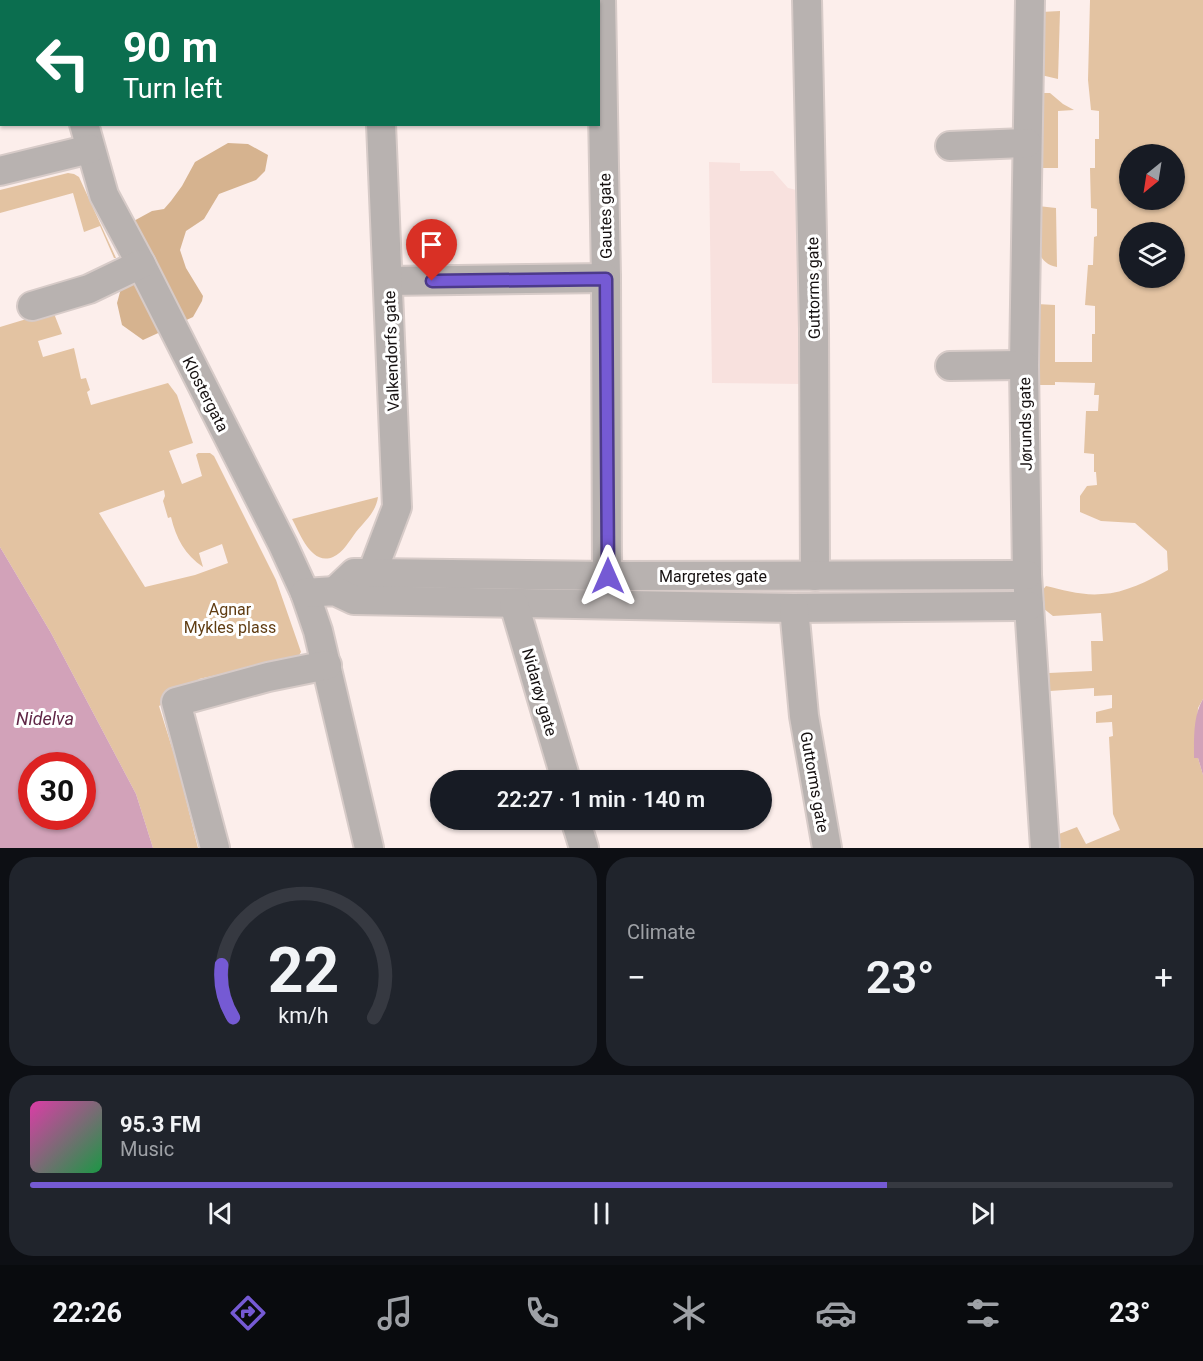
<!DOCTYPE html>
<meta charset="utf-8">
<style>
:root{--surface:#171b24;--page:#20242c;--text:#f1f3f6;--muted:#9ea1a6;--line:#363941;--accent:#755ad4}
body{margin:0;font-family:Roboto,sans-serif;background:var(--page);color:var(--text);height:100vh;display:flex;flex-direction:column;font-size:22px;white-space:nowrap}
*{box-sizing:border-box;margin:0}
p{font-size:20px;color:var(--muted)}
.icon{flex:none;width:33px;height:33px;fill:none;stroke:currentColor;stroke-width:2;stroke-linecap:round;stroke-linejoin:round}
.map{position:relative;height:848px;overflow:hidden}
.details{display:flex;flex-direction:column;gap:9px;padding:9px;background:#0d0f14;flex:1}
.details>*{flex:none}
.top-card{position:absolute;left:0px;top:0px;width:600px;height:126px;box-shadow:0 2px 4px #0004;background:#0b6e4f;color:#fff;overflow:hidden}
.needle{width:39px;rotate:210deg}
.controls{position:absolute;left:1119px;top:144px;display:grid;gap:12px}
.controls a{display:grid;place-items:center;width:66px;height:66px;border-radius:50%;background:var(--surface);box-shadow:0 2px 4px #0004;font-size:30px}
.speed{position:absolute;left:18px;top:752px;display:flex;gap:12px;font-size:30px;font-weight:700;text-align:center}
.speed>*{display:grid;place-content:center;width:78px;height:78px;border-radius:50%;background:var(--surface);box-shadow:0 2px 4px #0004;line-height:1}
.speed .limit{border:9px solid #d22;background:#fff;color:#111}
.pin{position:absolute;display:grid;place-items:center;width:51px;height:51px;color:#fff;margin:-62px -26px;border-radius:50% 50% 50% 0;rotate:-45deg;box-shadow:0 0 6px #0007}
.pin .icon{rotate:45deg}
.me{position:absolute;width:66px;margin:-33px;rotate:0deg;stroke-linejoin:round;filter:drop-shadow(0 0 4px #0008)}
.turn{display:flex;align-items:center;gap:21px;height:126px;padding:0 24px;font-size:27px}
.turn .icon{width:78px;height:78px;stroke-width:2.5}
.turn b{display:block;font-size:42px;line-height:51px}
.big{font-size:45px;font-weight:600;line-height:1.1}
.details .tile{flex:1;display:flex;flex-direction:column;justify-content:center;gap:9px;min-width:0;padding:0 21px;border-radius:24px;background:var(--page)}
.details .dial{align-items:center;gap:0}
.dial svg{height:156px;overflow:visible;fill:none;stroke:var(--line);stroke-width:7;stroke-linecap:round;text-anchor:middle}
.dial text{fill:var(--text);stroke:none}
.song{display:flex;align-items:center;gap:18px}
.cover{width:72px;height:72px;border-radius:9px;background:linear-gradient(135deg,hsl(320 70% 55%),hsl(140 70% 35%))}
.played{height:6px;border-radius:3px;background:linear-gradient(90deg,var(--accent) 75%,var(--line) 75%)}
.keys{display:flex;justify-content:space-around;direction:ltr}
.heat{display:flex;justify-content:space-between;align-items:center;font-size:33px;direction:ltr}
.details .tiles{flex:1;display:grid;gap:9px;grid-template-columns:1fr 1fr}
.tile:last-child{grid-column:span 2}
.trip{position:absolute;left:430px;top:770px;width:342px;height:60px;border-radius:30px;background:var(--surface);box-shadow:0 2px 4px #0004;font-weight:600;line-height:60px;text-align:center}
.menu{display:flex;height:96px;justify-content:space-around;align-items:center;background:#090b0e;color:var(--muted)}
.menu .icon{width:42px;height:42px}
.menu .current{color:var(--accent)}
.menu b{font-size:27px;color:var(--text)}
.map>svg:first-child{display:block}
.built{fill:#f8e1de}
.green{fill:#e3c3a2;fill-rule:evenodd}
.forest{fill:#d6b38f}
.water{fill:#d2a2b9;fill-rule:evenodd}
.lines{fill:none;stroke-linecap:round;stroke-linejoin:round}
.minor-casing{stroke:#d7cbc8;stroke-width:32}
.minor{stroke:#b8b2b0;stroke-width:28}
.route-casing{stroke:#4c3a8a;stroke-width:15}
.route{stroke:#755ad4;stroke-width:10}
.labels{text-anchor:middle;stroke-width:6;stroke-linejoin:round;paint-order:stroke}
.street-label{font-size:16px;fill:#161111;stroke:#fff}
.park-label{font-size:16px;fill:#603d13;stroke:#fff}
.water-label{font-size:18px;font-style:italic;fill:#612747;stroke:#fff}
</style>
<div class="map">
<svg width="1203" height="848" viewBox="0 0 1203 848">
<rect width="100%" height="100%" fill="#fceeeb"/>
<!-- built -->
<polygon class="built" points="709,162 740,163 740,171 773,171 788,188 801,191 799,328 801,384 712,383"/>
<!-- green -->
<g class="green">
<path d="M 1090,0 L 1203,0 L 1203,699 L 1198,708 L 1195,758 L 1198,758 L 1203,775 L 1203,848 L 1061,848 L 1059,834 L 1077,827 L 1086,844 L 1120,830 L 1113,814 L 1109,737 L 1113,736 L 1112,722 L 1096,723 L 1096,712 L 1112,708 L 1112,695 L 1094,696 L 1094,688 L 1050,691 L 1049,673 L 1092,671 L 1091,641 L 1103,641 L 1101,613 L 1053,616 L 1039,605 L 1041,592 L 1046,586 C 1063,590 1084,596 1102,594 C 1125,593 1148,581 1168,570 L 1167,551 L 1135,523 L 1101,521 L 1080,512 L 1080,496 L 1087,486 L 1097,485 L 1096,472 L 1094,472 L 1094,454 L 1084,453 L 1086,411 L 1098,411 L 1099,395 L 1094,395 L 1095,383 L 1055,382 L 1055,385 L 1037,385 L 1037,304 L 1055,305 L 1055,362 L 1092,362 L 1092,334 L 1095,334 L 1095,306 L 1085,305 L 1088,265 L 1093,265 L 1094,237 L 1097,236 L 1097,209 L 1091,208 L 1090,168 L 1095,168 L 1095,139 L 1099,139 L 1099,111 L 1091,110 L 1088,80 ZM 1130,154 L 1174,154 L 1174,200 L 1130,200 ZM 1130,232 L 1174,232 L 1174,278 L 1130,278 Z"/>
<polygon points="1060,11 1058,79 1041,75 1041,12"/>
<polygon points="1040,93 1050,93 1063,104 1074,110 1058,111 1058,168 1039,168"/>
<polygon points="68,173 74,174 79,177 116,258 114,258 100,226 84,232 73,193 0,213 0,190"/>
<path d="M 1038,206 L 1056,208 L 1057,267 C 1029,262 1037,227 1038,206 Z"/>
<path d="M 53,311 L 62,334 L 38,341 L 43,357 L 74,348 L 81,379 L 86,378 L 90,390 L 87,392 L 91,405 L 168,383 L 177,395 L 193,443 L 169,451 L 182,484 L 202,476 L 196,455 L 198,453 L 210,453 L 214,456 L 276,580 L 301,652 L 298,657 L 199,679 L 194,687 L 159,706 L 178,767 L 198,848 L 153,848 L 136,794 L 51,633 L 0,547 L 0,327 ZM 164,490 L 165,496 L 163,501 L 168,518 L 171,517 C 176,538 185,555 203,567 L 199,553 L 222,544 L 228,563 L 195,575 L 145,587 L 99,513 Z"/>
<path d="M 378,497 C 376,512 365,521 356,532 C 350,540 343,553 333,557 C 311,566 300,533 292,519 Z"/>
</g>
<!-- forest -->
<polygon class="forest" points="228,143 248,144 268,155 265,171 256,180 219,194 204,219 186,231 180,250 186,268 203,296 202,301 193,317 143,340 122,325 117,303 123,281 130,223 152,211 164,209 171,201 182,186 195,162"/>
<!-- water -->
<g class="water">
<path d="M 0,547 L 51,633 L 136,794 L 153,848 L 0,848 ZM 32,765 L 82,765 L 82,816 L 32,816 Z"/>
<path d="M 1203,699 L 1203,775 L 1198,758 L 1194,758 C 1194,738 1193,716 1203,699 Z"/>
</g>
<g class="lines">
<!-- minor casing -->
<g class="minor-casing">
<g id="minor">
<polyline points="377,0 378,2"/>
<polyline points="601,0 606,278 607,576"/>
<polyline points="807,0 814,329 815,576"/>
<polyline points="1030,0 1024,365 1027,575 1045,848"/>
<polyline points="57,2 57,0"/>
<polyline points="84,124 104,195 141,264 283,545 305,593 318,631 369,848"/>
<polyline points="950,146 1027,143"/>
<polyline points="0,171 90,149"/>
<polyline points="388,281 606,278"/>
<polyline points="32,306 89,289 141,264"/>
<polyline points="950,366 1024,365"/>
<polyline points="372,573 397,507 381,124"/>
<polyline points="335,591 354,573 372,573 607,576 1027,575"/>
<polyline points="305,593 335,591 354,600 794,608 1029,606"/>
<polyline points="514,604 566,780"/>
<polyline points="794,608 804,716 827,848"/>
<polyline points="575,819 584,848"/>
<polyline points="215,848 176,702 268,677 327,665"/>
</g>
</g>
<!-- minor -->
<use href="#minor" class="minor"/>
</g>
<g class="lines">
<!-- route casing -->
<g class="route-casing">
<polyline id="route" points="432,281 606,279 608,576"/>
</g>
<!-- route -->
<use href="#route" class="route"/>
</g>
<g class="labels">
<!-- street labels -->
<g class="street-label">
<text transform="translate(605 216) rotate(-91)" y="6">Gautes gate</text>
<text transform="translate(813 288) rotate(-91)" y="6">Guttorms gate</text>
<text transform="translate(391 351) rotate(-92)" y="6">Valkendorfs gate</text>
<text transform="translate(206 394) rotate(63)" y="6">Klostergata</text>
<text transform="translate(1025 424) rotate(-91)" y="6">Jørunds gate</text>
<text x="713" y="582">Margretes gate</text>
<text transform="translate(540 692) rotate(74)" y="6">Nidarøy gate</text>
<text transform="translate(815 782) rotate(80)" y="6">Guttorms gate</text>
</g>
<!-- park labels -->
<g class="park-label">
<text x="230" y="615">Agnar<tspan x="230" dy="18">Mykles plass</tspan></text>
</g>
<!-- water labels -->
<g class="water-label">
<text x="45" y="725">Nidelva</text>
</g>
</g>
</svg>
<div class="controls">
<a><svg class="needle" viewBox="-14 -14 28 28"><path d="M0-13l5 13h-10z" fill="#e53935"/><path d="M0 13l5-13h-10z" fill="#9ea1a6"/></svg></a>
<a><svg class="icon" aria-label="layers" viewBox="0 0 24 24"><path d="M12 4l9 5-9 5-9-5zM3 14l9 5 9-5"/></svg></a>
</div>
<div class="speed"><div class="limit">30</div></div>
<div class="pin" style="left:432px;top:281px;background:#d93025"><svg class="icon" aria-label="arrive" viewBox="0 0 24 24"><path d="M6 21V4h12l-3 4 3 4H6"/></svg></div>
<svg class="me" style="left:608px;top:576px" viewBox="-20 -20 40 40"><path d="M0-17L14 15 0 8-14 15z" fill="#755ad4" stroke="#fff" stroke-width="4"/></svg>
<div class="trip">22:27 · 1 min · 140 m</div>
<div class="top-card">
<div class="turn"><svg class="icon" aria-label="left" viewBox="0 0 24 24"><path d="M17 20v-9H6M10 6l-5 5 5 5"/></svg><div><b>90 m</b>Turn left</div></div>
</div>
</div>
<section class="details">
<div class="tiles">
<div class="tile dial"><svg viewBox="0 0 100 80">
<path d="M14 69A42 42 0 1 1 86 69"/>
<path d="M14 69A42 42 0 0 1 8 42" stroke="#755ad4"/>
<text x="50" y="56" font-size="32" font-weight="700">22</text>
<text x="50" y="72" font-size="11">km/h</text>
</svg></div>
<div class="tile"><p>Climate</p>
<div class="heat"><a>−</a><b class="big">23°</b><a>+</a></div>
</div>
<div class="tile">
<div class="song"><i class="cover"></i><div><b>95.3 FM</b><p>Music</p></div></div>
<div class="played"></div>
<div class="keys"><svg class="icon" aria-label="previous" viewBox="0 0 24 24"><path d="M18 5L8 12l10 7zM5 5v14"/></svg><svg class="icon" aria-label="pause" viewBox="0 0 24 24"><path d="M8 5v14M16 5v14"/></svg><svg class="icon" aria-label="next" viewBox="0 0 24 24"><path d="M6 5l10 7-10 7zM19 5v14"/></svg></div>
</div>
</div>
</section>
<nav class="menu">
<b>22:26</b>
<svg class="icon current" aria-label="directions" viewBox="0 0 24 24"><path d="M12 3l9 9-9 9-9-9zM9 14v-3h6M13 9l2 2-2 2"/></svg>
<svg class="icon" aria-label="music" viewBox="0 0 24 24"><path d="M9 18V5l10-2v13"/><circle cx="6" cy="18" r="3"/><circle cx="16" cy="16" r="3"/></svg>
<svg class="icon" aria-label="phone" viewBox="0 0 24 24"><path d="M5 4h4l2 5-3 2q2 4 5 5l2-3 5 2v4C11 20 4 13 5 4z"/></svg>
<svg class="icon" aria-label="climate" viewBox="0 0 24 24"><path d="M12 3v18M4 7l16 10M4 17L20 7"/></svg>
<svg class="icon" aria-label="car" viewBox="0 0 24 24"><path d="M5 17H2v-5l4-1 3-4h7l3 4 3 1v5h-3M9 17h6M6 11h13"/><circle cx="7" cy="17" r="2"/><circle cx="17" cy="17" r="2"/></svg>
<svg class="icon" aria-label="filters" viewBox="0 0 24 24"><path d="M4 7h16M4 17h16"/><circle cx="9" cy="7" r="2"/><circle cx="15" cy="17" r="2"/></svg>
<b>23°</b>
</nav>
